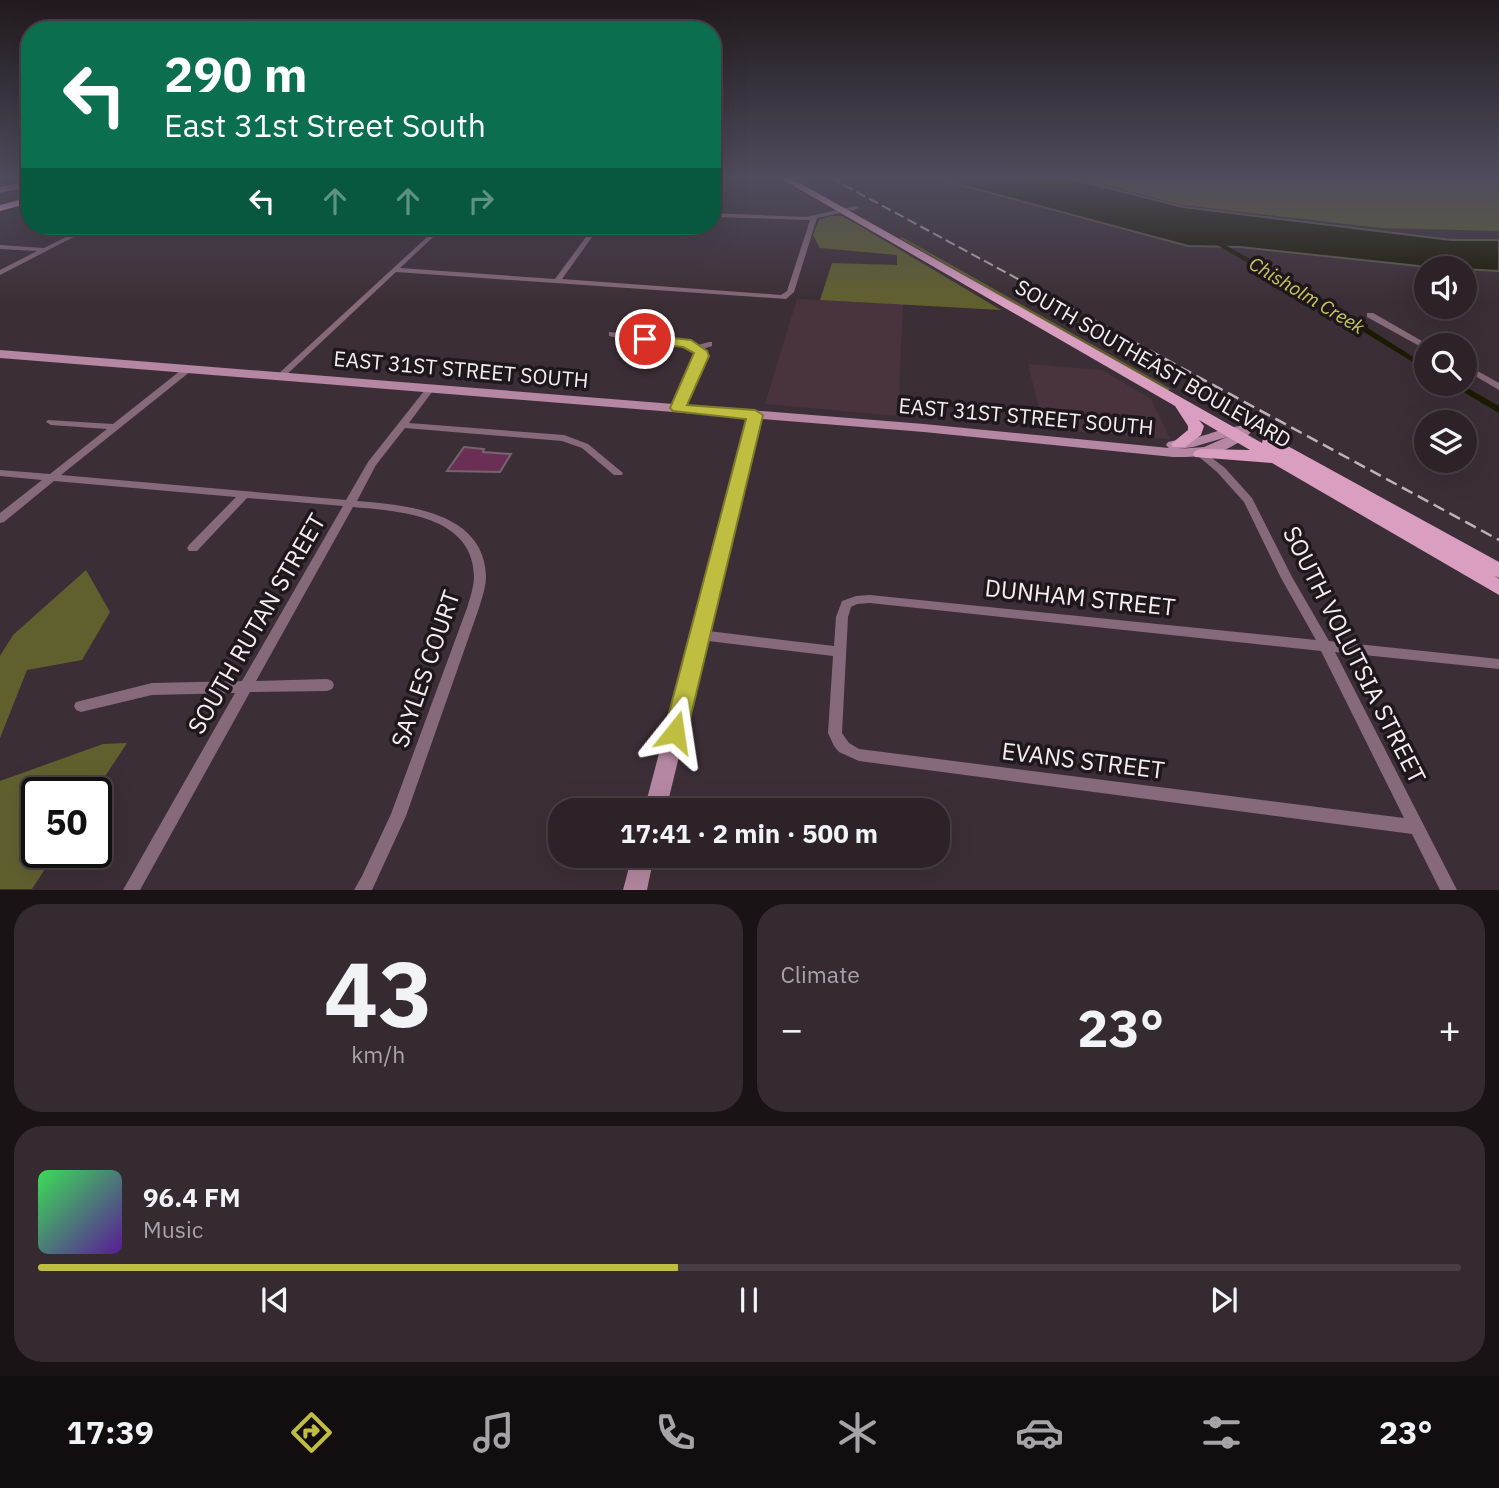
<!DOCTYPE html>
<meta charset="utf-8">
<style>
:root{--surface:#2d2228;--page:#352a30;--text:#f1f3f6;--muted:#a7a4a8;--line:#483f45;--accent:#c0be41}
body{margin:0;font-family:"IBM Plex Sans",sans-serif;background:var(--page);color:var(--text);height:100vh;display:flex;flex-direction:column;font-size:26px;white-space:nowrap}
*{box-sizing:border-box;margin:0}
p{font-size:23px;color:var(--muted)}
.icon{flex:none;width:38px;height:38px;fill:none;stroke:currentColor;stroke-width:2;stroke-linecap:round;stroke-linejoin:round}
.map{position:relative;height:890px;overflow:hidden}
.sheet{display:flex;flex-direction:column;gap:14px;padding:14px;background:#191316;flex:1}
.sheet>*{flex:none}
.hud{position:absolute;left:21px;top:21px;width:700px;height:214px;border-radius:28px;box-shadow:0 7px 28px #0002,0 0 0 2px var(--line);background:#0b6e4f;color:#fff;overflow:hidden}
.buttons{position:absolute;left:1414px;top:256px;display:grid;gap:14px}
.buttons a{display:grid;place-items:center;width:63px;height:63px;border-radius:50%;background:var(--surface);box-shadow:0 7px 28px #0002,0 0 0 2px var(--line);font-size:35px}
.speed{position:absolute;left:21px;top:777px;display:flex;gap:14px;font-size:35px;font-weight:700;text-align:center}
.speed>*{display:grid;place-content:center;width:91px;height:91px;border-radius:50%;background:var(--surface);box-shadow:0 7px 28px #0002,0 0 0 2px var(--line);line-height:1}
.speed .limit{border:4px solid #111;border-radius:10px;background:#fff;color:#111}
.pin{position:absolute;display:grid;place-items:center;width:60px;height:60px;color:#fff;margin:-30px;border:4px solid #fff;border-radius:50%;box-shadow:0 2px 7px #0007}
.me{position:absolute;width:77px;margin:-38px;rotate:15deg;stroke-linejoin:round;filter:drop-shadow(0 0 5px #0008)}
.turn{display:flex;align-items:center;gap:24px;height:147px;padding:0 28px;font-size:32px}
.turn .icon{width:91px;height:91px;stroke-width:2.5}
.turn b{display:block;font-size:49px;line-height:60px}
.lanes{display:flex;align-items:center;height:66px;padding:0 28px;background:#0003;justify-content:center;gap:35px;direction:ltr}
.lanes .off{opacity:.35}
.big{font-size:52px;font-weight:700;line-height:1.1}
.sheet .card{flex:1;display:flex;flex-direction:column;justify-content:center;gap:10px;min-width:0;padding:0 24px;border-radius:28px;background:var(--page)}
.sheet .dial{align-items:center;gap:0}
.dial b{font-size:91px;line-height:1}
.song{display:flex;align-items:center;gap:21px}
.cover{width:84px;height:84px;border-radius:10px;background:linear-gradient(135deg,hsl(130 70% 55%),hsl(270 70% 35%))}
.played{height:7px;border-radius:4px;background:linear-gradient(90deg,var(--accent) 45%,var(--line) 45%)}
.keys{display:flex;justify-content:space-around;direction:ltr}
.heat{display:flex;justify-content:space-between;align-items:center;font-size:38px;direction:ltr}
.sheet .tiles{flex:1;display:grid;gap:14px;grid-template-columns:1fr 1fr}
.card:last-child{grid-column:span 2}
.trip{position:absolute;left:548px;top:798px;width:402px;height:70px;border-radius:28px;background:var(--surface);box-shadow:0 7px 28px #0002,0 0 0 2px var(--line);font-weight:700;line-height:70px;text-align:center}
.dock{display:flex;height:112px;justify-content:space-around;align-items:center;background:#120e10;color:var(--muted)}
.dock .icon{width:49px;height:49px}
.dock .active{color:var(--accent)}
.dock b{font-size:32px;color:var(--text)}
.map>svg:first-child{display:block}
.built{fill:#48333f}
.green{fill:#60602f}
.water{fill:#1b1b04;stroke:#5d5a4b;stroke-width:2}
.lines{fill:none;stroke-linecap:round;stroke-linejoin:round}
.canal{fill:#1b1b04;fill-rule:evenodd}
.building{fill:#6b2f56;stroke:#75656e;stroke-width:2}
.street{fill:#86697a;fill-rule:evenodd}
.secondary{fill:#b587a2;fill-rule:evenodd}
.primary{fill:#da9ec1;fill-rule:evenodd}
.highway{fill:#fbb3dd;fill-rule:evenodd}
.rail-far1{stroke:#bdb3b8;stroke-width:2;stroke-dasharray:10 4.5;stroke-linecap:butt}
.rail{stroke:#bdb3b8;stroke-width:2.5;stroke-dasharray:12 6;stroke-linecap:butt}
.route{fill:#c0be41;stroke:#7d7c2a;stroke-width:2}
.labels{text-anchor:middle;stroke-width:7;stroke-linejoin:round;paint-order:stroke}
.far-water-label{font-size:19px;font-style:italic;fill:#cac95e;stroke:#1e181c}
.street-label{font-size:21px;fill:#f6edf2;stroke:#1e181c}
.near-street-label{font-size:24px;fill:#f6edf2;stroke:#1e181c}
</style>
<div class="map">
<svg width="1499" height="890" viewBox="0 0 1499 890">
<rect width="100%" height="100%" fill="#3c2e36"/>
<!-- built -->
<g class="built">
<polygon points="797,299 903,304 898,416 765,404"/>
<polygon points="1028,364 1102,370 1151,399 1170,439 1044,429"/>
</g>
<!-- green -->
<g class="green">
<polygon points="1078,178 1499,178 1499,231 1381,228 1182,205"/>
<polygon points="831,216 841,216 855,223 1001,310 820,300 832,263 897,265 897,255 820,248 813,235 819,220"/>
<polygon points="901,237 909,241 1171,389 1165,391 900,238"/>
<polygon points="86,570 110,612 82,660 27,670 0,738 0,656 13,635"/>
<polygon points="127,743 94,793 37,793 37,852 56,852 32,889 0,889 0,781 103,744"/>
</g>
<!-- water -->
<polygon class="water" points="935,178 1069,178 1183,207 1451,240 1499,240 1499,271 1428,267 1240,247 1188,246"/>
<g class="lines">
<!-- canal -->
<g class="canal">
<polygon points="1212,240 1216,240 1314,294 1426,365 1426,370 1308,298 1212,242"/>
<polygon points="1448,383 1459,383 1499,406 1499,413"/>
</g>
</g>
<!-- building -->
<polygon class="building" points="464,447 484,449 483,452 511,454 500,472 447,471"/>
<g class="lines">
<!-- street -->
<g class="street">
<polygon points="856,206 859,208 858,209 817,218 794,292 786,299 396,272 283,378 277,378 276,376 439,226 445,226 400,268 555,279 594,226 600,226 562,279 781,295 787,291 810,220 712,217 712,213 806,217"/>
<polygon points="88,226 95,226 0,275 0,270 37,251 0,249 0,245 44,248"/>
<polygon points="1367,313 1373,313 1429,345 1426,345 1426,348 1423,348 1367,317"/>
<polygon points="609,332 677,339 698,345 709,342 712,342 712,346 703,349 706,356 681,410 675,410 673,408 698,356 695,350 676,343 621,339 609,336"/>
<polygon points="1465,364 1499,383 1499,390 1465,370"/>
<path d="M 188,366 L 191,367 L 192,369 L 191,371 L 61,475 L 346,500 L 368,462 L 428,386 L 431,385 L 435,388 L 409,423 L 564,435 L 588,444 L 623,473 L 622,475 L 614,475 L 582,448 L 562,441 L 405,428 L 376,465 L 357,501 C 405,505 484,511 486,576 C 486,587 482,598 479,608 L 406,816 L 372,890 L 354,890 L 362,876 L 391,814 L 467,608 C 470,598 474,587 474,576 C 473,515 398,511 353,507 L 256,681 L 327,679 L 332,681 L 334,685 L 332,689 L 327,691 L 250,692 L 140,890 L 123,890 L 235,693 L 152,695 L 81,712 L 76,710 L 74,706 L 76,702 L 152,683 L 242,681 L 343,506 L 247,498 L 197,551 L 189,551 L 187,548 L 189,545 L 236,497 L 54,481 L 4,522 L 0,523 L 0,513 L 42,480 L 0,476 L 0,470 L 50,474 L 107,429 L 51,425 L 46,422 L 48,420 L 113,424 L 185,367 Z"/>
<path d="M 1201,451 L 1204,452 L 1225,468 L 1252,498 L 1292,577 L 1329,641 L 1499,659 L 1499,669 L 1335,652 L 1457,890 L 1440,890 L 1412,834 L 859,761 L 839,752 L 834,746 L 828,733 L 833,656 L 700,640 L 696,638 L 694,635 L 696,632 L 700,630 L 834,646 L 836,617 L 842,601 L 856,596 L 870,595 L 1316,640 L 1281,578 L 1244,502 L 1217,472 L 1198,456 L 1196,454 ZM 870,603 L 1321,651 L 1404,818 L 859,749 L 849,743 L 842,733 L 848,617 L 851,607 L 857,604 Z"/>
</g>
<!-- secondary -->
<g class="secondary">
<polygon points="30,181 30,186 0,193 0,187"/>
<path d="M 0,350 L 924,424 L 1169,448 L 1166,445 L 1168,442 C 1175,440 1183,440 1190,439 C 1207,436 1242,419 1254,429 C 1233,453 1203,458 1173,457 L 924,432 L 761,419 L 666,810 L 644,810 L 748,418 L 0,358 ZM 1227,437 L 1204,447 L 1178,449 L 1193,447 Z"/>
<polygon points="632,856 654,856 647,890 623,890"/>
</g>
<!-- primary -->
<polygon class="primary" points="780,178 791,178 1262,443 1263,439 1275,439 1499,562 1499,578 1495,576 1499,579 1499,595 1272,463 1195,457 1193,454 1195,451 1201,449 1250,450 1199,420 1204,426 1201,435 1185,447 1173,447 1171,444 1188,430 1188,426 1175,406"/>
<!-- highway -->
<polygon class="highway" points="30,197 30,203 0,211 0,205"/>
<!-- rail-far1 -->
<polyline class="rail-far1" points="831,178 1042,292"/>
<!-- rail -->
<polyline class="rail" points="1038,290 1499,540"/>
</g>
<!-- sky -->
<linearGradient id="sky" x2="0" y2="1"><stop stop-color="#21191e"/><stop offset="0.59" stop-color="#504c5d"/><stop offset="1" stop-color="#504c5d" stop-opacity="0"/></linearGradient>
<rect width="1499" height="302" fill="url(#sky)"/>
<!-- route -->
<polygon class="route" points="645,335 691,340 707,351 709,356 687,405 755,410 763,415 687,732 684,739 675,742 667,739 664,732 746,419 673,411 670,408 694,353 683,347 640,342 638,339"/>
<g class="labels">
<!-- far-water labels -->
<g class="far-water-label">
<text transform="translate(1307 295) rotate(31)" y="7">Chisholm Creek</text>
</g>
<!-- street labels -->
<g class="street-label">
<text transform="translate(1153 364) rotate(30)" y="7">SOUTH SOUTHEAST BOULEVARD</text>
<text transform="translate(461 370) rotate(5)" y="7">EAST 31ST STREET SOUTH</text>
<text transform="translate(1026 417) rotate(5)" y="7">EAST 31ST STREET SOUTH</text>
</g>
<!-- near-street labels -->
<g class="near-street-label">
<text transform="translate(1080 598) rotate(6)" y="8">DUNHAM STREET</text>
<text transform="translate(257 624) rotate(-60)" y="8">SOUTH RUTAN STREET</text>
<text transform="translate(1354 655) rotate(63)" y="8">SOUTH VOLUTSIA STREET</text>
<text transform="translate(426 669) rotate(-71)" y="8">SAYLES COURT</text>
<text transform="translate(1083 761) rotate(7)" y="8">EVANS STREET</text>
</g>
</g>
</svg>
<div class="buttons">
<a><svg class="icon" aria-label="sound" viewBox="0 0 24 24"><path d="M4 9h4l5-4v14l-5-4H4zM17 9q2 3 0 6"/></svg></a>
<a><svg class="icon" aria-label="search" viewBox="0 0 24 24"><circle cx="10" cy="10" r="6"/><path d="M15 15l6 6"/></svg></a>
<a><svg class="icon" aria-label="layers" viewBox="0 0 24 24"><path d="M12 4l9 5-9 5-9-5zM3 14l9 5 9-5"/></svg></a>
</div>
<div class="speed"><div class="limit">50</div></div>
<div class="pin" style="left:645px;top:339px;background:#d93025"><svg class="icon" aria-label="arrive" viewBox="0 0 24 24"><path d="M6 21V4h12l-3 4 3 4H6"/></svg></div>
<svg class="me" style="left:675px;top:732px" viewBox="-20 -20 40 40"><path d="M0-17L14 15 0 8-14 15z" fill="#c0be41" stroke="#fff" stroke-width="4"/></svg>
<div class="trip">17:41 · 2 min · 500 m</div>
<div class="hud">
<div class="turn"><svg class="icon" aria-label="left" viewBox="0 0 24 24"><path d="M17 20v-9H6M10 6l-5 5 5 5"/></svg><div><b>290 m</b>East 31st Street South</div></div>
<div class="lanes"><svg class="icon" aria-label="left" viewBox="0 0 24 24"><path d="M17 20v-9H6M10 6l-5 5 5 5"/></svg><svg class="icon off" aria-label="ahead" viewBox="0 0 24 24"><path d="M12 20V5M6 11l6-6 6 6"/></svg><svg class="icon off" aria-label="ahead" viewBox="0 0 24 24"><path d="M12 20V5M6 11l6-6 6 6"/></svg><svg class="icon off" aria-label="right" viewBox="0 0 24 24"><path d="M7 20v-9h11M14 6l5 5-5 5"/></svg></div>
</div>
</div>
<section class="sheet">
<div class="tiles">
<div class="card dial"><b>43</b><p>km/h</p></div>
<div class="card"><p>Climate</p>
<div class="heat"><a>−</a><b class="big">23°</b><a>+</a></div>
</div>
<div class="card">
<div class="song"><i class="cover"></i><div><b>96.4 FM</b><p>Music</p></div></div>
<div class="played"></div>
<div class="keys"><svg class="icon" aria-label="previous" viewBox="0 0 24 24"><path d="M18 5L8 12l10 7zM5 5v14"/></svg><svg class="icon" aria-label="pause" viewBox="0 0 24 24"><path d="M8 5v14M16 5v14"/></svg><svg class="icon" aria-label="next" viewBox="0 0 24 24"><path d="M6 5l10 7-10 7zM19 5v14"/></svg></div>
</div>
</div>
</section>
<nav class="dock">
<b>17:39</b>
<svg class="icon active" aria-label="directions" viewBox="0 0 24 24"><path d="M12 3l9 9-9 9-9-9zM9 14v-3h6M13 9l2 2-2 2"/></svg>
<svg class="icon" aria-label="music" viewBox="0 0 24 24"><path d="M9 18V5l10-2v13"/><circle cx="6" cy="18" r="3"/><circle cx="16" cy="16" r="3"/></svg>
<svg class="icon" aria-label="phone" viewBox="0 0 24 24"><path d="M5 4h4l2 5-3 2q2 4 5 5l2-3 5 2v4C11 20 4 13 5 4z"/></svg>
<svg class="icon" aria-label="climate" viewBox="0 0 24 24"><path d="M12 3v18M4 7l16 10M4 17L20 7"/></svg>
<svg class="icon" aria-label="car" viewBox="0 0 24 24"><path d="M5 17H2v-5l4-1 3-4h7l3 4 3 1v5h-3M9 17h6M6 11h13"/><circle cx="7" cy="17" r="2"/><circle cx="17" cy="17" r="2"/></svg>
<svg class="icon" aria-label="filters" viewBox="0 0 24 24"><path d="M4 7h16M4 17h16"/><circle cx="9" cy="7" r="2"/><circle cx="15" cy="17" r="2"/></svg>
<b>23°</b>
</nav>
